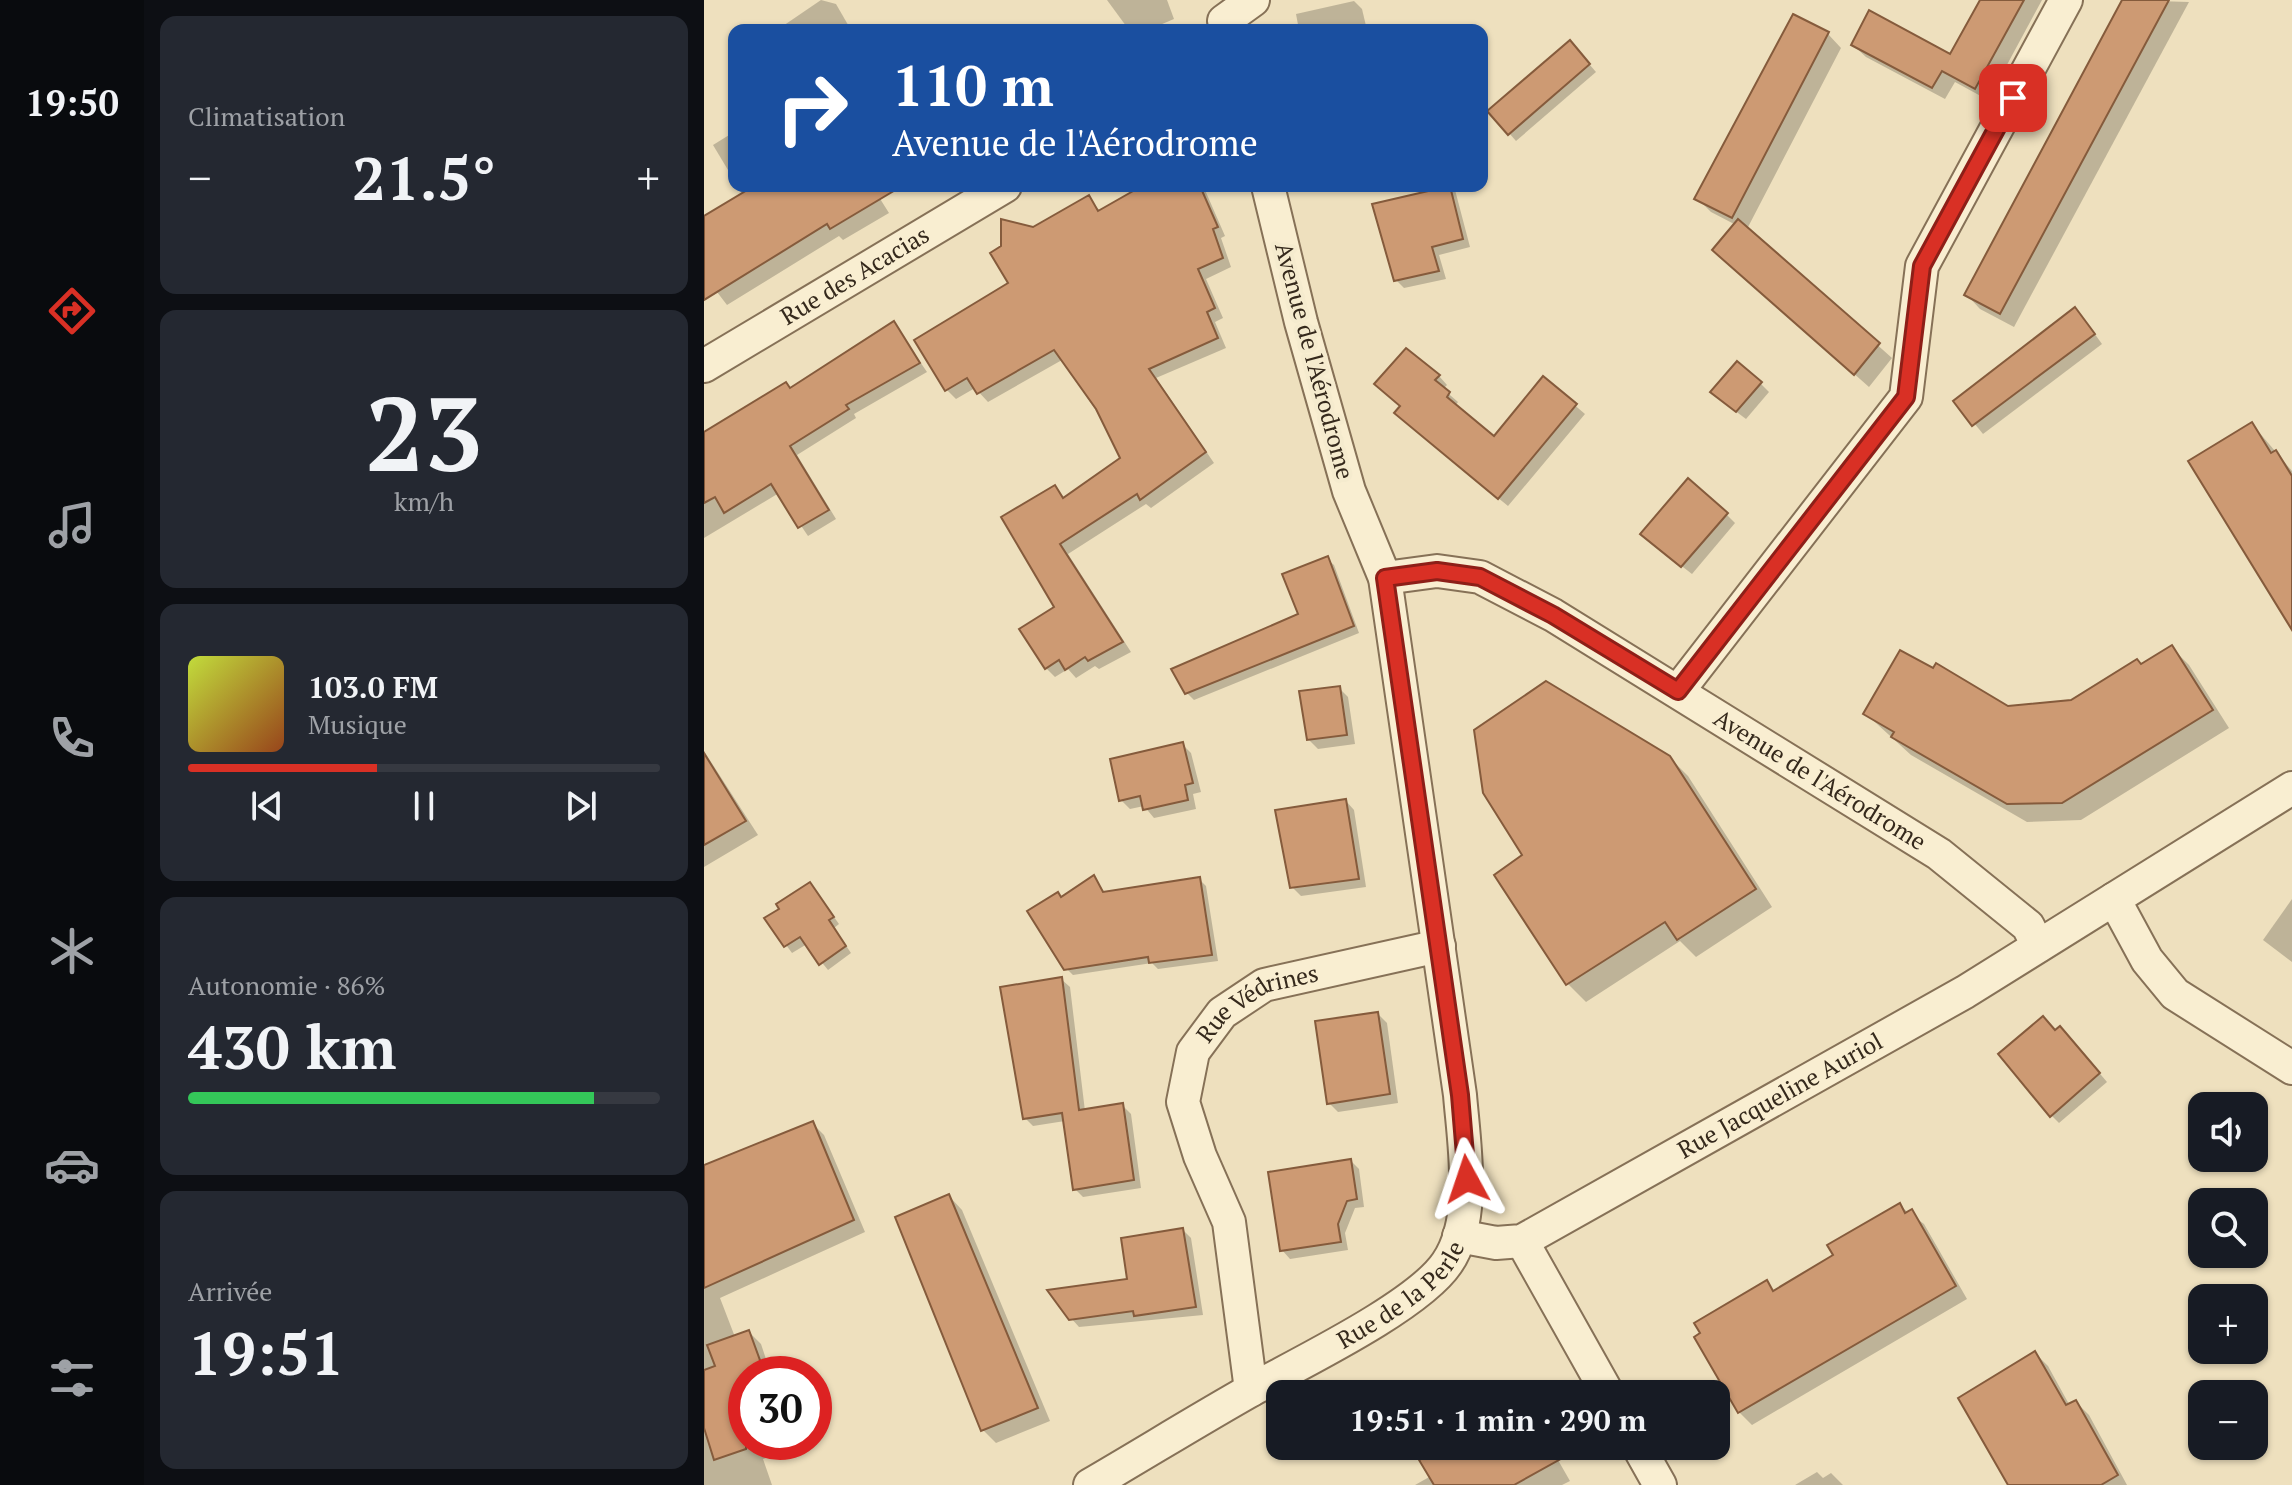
<!DOCTYPE html>
<html lang="fr">
<meta charset="utf-8">
<style>
:root{--surface:#171b24;--page:#242831;--text:#f1f3f6;--muted:#9ea1a6;--line:#363941;--accent:#d93025}
body{margin:0;font-family:"PT Serif",serif;background:var(--page);color:var(--text);height:100vh;display:flex;flex-direction:column;font-size:30px;white-space:nowrap}
*{box-sizing:border-box;margin:0}
p{font-size:26px;color:var(--muted)}
.icon{flex:none;width:44px;height:44px;fill:none;stroke:currentColor;stroke-width:2;stroke-linecap:round;stroke-linejoin:round}
.map{position:relative;flex:1;overflow:hidden}
.details{display:flex;flex-direction:column;gap:16px;padding:16px;background:#0d0f14;width:560px}
.details>*{flex:none}
.guide{position:absolute;left:24px;top:24px;width:760px;height:168px;border-radius:16px;box-shadow:0 2px 6px #0004;background:#1a4fa0;color:#fff;overflow:hidden}
.fabs{position:absolute;left:1484px;top:1092px;display:grid;gap:16px}
.fabs a{display:grid;place-items:center;width:80px;height:80px;border-radius:16px;background:var(--surface);box-shadow:0 2px 6px #0004;font-size:40px}
.speed{position:absolute;left:24px;top:1356px;display:flex;gap:16px;font-size:40px;font-weight:700;text-align:center}
.speed>*{display:grid;place-content:center;width:104px;height:104px;border-radius:50%;background:var(--surface);box-shadow:0 2px 6px #0004;line-height:1}
.speed .limit{border:12px solid #d22;background:#fff;color:#111}
.pin{position:absolute;display:grid;place-items:center;width:68px;height:68px;color:#fff;margin:-34px;border-radius:16px;box-shadow:0 4px 12px #0006}
.me{position:absolute;width:88px;margin:-44px;rotate:355deg;stroke-linejoin:round;filter:drop-shadow(0 0 6px #0008)}
.turn{display:flex;align-items:center;gap:28px;height:168px;padding:0 32px;font-size:36px}
.turn .icon{width:104px;height:104px;stroke-width:2.5}
.turn b{display:block;font-size:56px;line-height:68px}
.big{font-size:60px;font-weight:700;line-height:1.1}
.details .tile{flex:1;display:flex;flex-direction:column;justify-content:center;gap:12px;min-width:0;padding:0 28px;border-radius:16px;background:var(--page)}
.details .dial{align-items:center;gap:0}
.dial b{font-size:104px;line-height:1}
.song{display:flex;align-items:center;gap:24px}
.cover{width:96px;height:96px;border-radius:12px;background:linear-gradient(135deg,hsl(70 70% 55%),hsl(20 70% 35%))}
.played{height:8px;border-radius:4px;background:linear-gradient(90deg,var(--accent) 40%,var(--line) 40%)}
.keys{display:flex;justify-content:space-around;direction:ltr}
.heat{display:flex;justify-content:space-between;align-items:center;font-size:44px;direction:ltr}
.charge{height:12px;border-radius:6px;background:linear-gradient(90deg,#34c759 86%,var(--line) 0)}
.trip{position:absolute;left:562px;top:1380px;width:464px;height:80px;border-radius:16px;background:var(--surface);box-shadow:0 2px 6px #0004;font-weight:700;line-height:80px;text-align:center}
main{display:flex;flex:1;min-height:0}
.dock{display:flex;flex-direction:column;width:144px;justify-content:space-around;align-items:center;background:#090b0e;color:var(--muted)}
.dock .icon{width:56px;height:56px}
.dock .current{color:var(--accent)}
.dock b{font-size:36px;color:var(--text)}
.map>svg:first-child{display:block}
.shadow{fill:#0003}
.building{fill:#cd9a73;stroke:#855b3c;stroke-width:2}
.lines{fill:none;stroke-linecap:round;stroke-linejoin:round}
.street-casing{stroke:#867157;stroke-width:36}
.street{stroke:#f9eed1;stroke-width:32}
.route-casing{stroke:#8d1f18;stroke-width:20}
.route{stroke:#d93025;stroke-width:14}
.labels{text-anchor:middle;stroke-width:8;stroke-linejoin:round;paint-order:stroke}
.street-label{font-size:24px;fill:#35291c;stroke:#f5ebce}
</style>
<main>
<nav class="dock">
<b>19:50</b>
<svg class="icon current" aria-label="directions" viewBox="0 0 24 24"><path d="M12 3l9 9-9 9-9-9zM9 14v-3h6M13 9l2 2-2 2"/></svg>
<svg class="icon" aria-label="music" viewBox="0 0 24 24"><path d="M9 18V5l10-2v13"/><circle cx="6" cy="18" r="3"/><circle cx="16" cy="16" r="3"/></svg>
<svg class="icon" aria-label="phone" viewBox="0 0 24 24"><path d="M5 4h4l2 5-3 2q2 4 5 5l2-3 5 2v4C11 20 4 13 5 4z"/></svg>
<svg class="icon" aria-label="climate" viewBox="0 0 24 24"><path d="M12 3v18M4 7l16 10M4 17L20 7"/></svg>
<svg class="icon" aria-label="car" viewBox="0 0 24 24"><path d="M5 17H2v-5l4-1 3-4h7l3 4 3 1v5h-3M9 17h6M6 11h13"/><circle cx="7" cy="17" r="2"/><circle cx="17" cy="17" r="2"/></svg>
<svg class="icon" aria-label="filters" viewBox="0 0 24 24"><path d="M4 7h16M4 17h16"/><circle cx="9" cy="7" r="2"/><circle cx="15" cy="17" r="2"/></svg>
</nav>
<section class="details">
<div class="tile"><p>Climatisation</p>
<div class="heat"><a>−</a><b class="big">21.5°</b><a>+</a></div>
</div>
<div class="tile dial"><b>23</b><p>km/h</p></div>
<div class="tile">
<div class="song"><i class="cover"></i><div><b>103.0 FM</b><p>Musique</p></div></div>
<div class="played"></div>
<div class="keys"><svg class="icon" aria-label="previous" viewBox="0 0 24 24"><path d="M18 5L8 12l10 7zM5 5v14"/></svg><svg class="icon" aria-label="pause" viewBox="0 0 24 24"><path d="M8 5v14M16 5v14"/></svg><svg class="icon" aria-label="next" viewBox="0 0 24 24"><path d="M6 5l10 7-10 7zM19 5v14"/></svg></div>
</div>
<div class="tile"><p>Autonomie · 86%</p><b class="big">430 km</b><div class="charge"></div></div>
<div class="tile"><p>Arrivée</p><b class="big">19:51</b></div>
</section>
<div class="map">
<svg width="1588" height="1485" viewBox="0 0 1588 1485">
<rect width="100%" height="100%" fill="#eee0be"/>
<!-- shadow -->
<g class="shadow">
<polygon points="117,0 132,4 147,30 73,30"/>
<polygon points="403,0 463,0 470,19 444,30 425,30"/>
<polygon points="1277,0 1338,0 1284,100 1251,82 1241,99 1162,57 1149,45 1247,57"/>
<polygon points="1421,0 1485,2 1310,327 1276,309 1263,295"/>
<polygon points="650,1 658,9 663,30 595,30 592,14"/>
<polygon points="1124,34 1137,48 1043,229 1188,358 1165,387 1025,263 1032,225 1007,212 993,198"/>
<polygon points="873,50 892,72 812,141 805,133"/>
<polygon points="30,132 30,180 9,145"/>
<polygon points="33,186 168,186 185,213 139,240 135,236 23,305 0,275 0,218 39,195"/>
<polygon points="443,186 508,186 501,190 521,236 517,238 527,267 502,279 519,318 511,322 522,348 452,378 510,463 447,508 442,504 364,554 427,652 395,669 391,666 372,678 364,669 351,677 342,668 353,607 351,488 361,498 419,459 405,430 358,360 284,402 271,388 252,399 243,390 307,284 329,229 384,197 397,212"/>
<polygon points="725,186 750,186 766,247 735,255 742,279 700,288 692,280 688,262 683,257 671,205 729,191"/>
<polygon points="1380,319 1398,344 1279,434 1252,401"/>
<polygon points="190,324 223,372 150,414 152,418 93,455 132,519 104,536 75,493 0,538 0,432 82,384 87,389"/>
<polygon points="735,376 743,385 739,389 754,402 751,406 790,438 840,379 881,414 804,506 701,422 698,407"/>
<polygon points="1056,383 1065,392 1042,419 1018,401"/>
<polygon points="1548,424 1588,471 1588,626"/>
<polygon points="1022,514 1031,523 988,574 948,543"/>
<polygon points="623,559 630,565 655,633 490,700 483,693 597,615"/>
<polygon points="1467,647 1485,665 1525,728 1377,820 1323,822 1207,755 1161,713 1367,702"/>
<polygon points="635,688 644,697 651,744 614,749 605,740"/>
<polygon points="478,744 487,753 497,792 489,794 492,809 450,818 440,806 426,809 417,800"/>
<polygon points="0,751 54,835 0,867"/>
<polygon points="965,757 984,776 1068,907 992,957 976,941 882,1002 864,984 792,876"/>
<polygon points="642,801 650,810 662,887 597,896 588,887"/>
<polygon points="390,878 402,894 495,879 502,886 514,961 454,969 448,963 369,975 362,968 357,899"/>
<polygon points="112,892 135,924 130,928 147,953 124,970 103,944 88,953 63,919"/>
<polygon points="1588,899 1588,962 1559,940"/>
<polygon points="357,979 366,987 381,1111 419,1106 427,1114 437,1188 379,1197 371,1189 361,1121 329,1126 321,1118"/>
<polygon points="674,1014 683,1023 694,1103 634,1112 625,1103"/>
<polygon points="1351,1032 1364,1036 1403,1082 1355,1123 1347,1115"/>
<polygon points="108,1123 120,1135 161,1232 16,1298 31,1337 45,1332 57,1344 67,1374 42,1374 42,1442 89,1442 92,1448 59,1459 68,1485 0,1485 0,1167"/>
<polygon points="647,1161 655,1169 660,1207 651,1208 641,1233 644,1250 586,1259 578,1250"/>
<polygon points="245,1196 258,1210 346,1421 292,1443 279,1430"/>
<polygon points="1196,1206 1220,1224 1263,1299 1048,1425 1035,1412 1062,1283 1071,1292 1132,1256"/>
<polygon points="479,1230 487,1238 499,1315 375,1327 367,1318 426,1281"/>
<polygon points="1331,1353 1344,1366 1366,1406 1372,1402 1385,1415 1423,1485 1306,1485"/>
<polygon points="742,1446 846,1446 866,1481 858,1485 711,1485 727,1476 718,1461"/>
<polygon points="1113,1472 1119,1478 1127,1473 1139,1485 1091,1485"/>
</g>
<!-- building -->
<g class="building">
<polygon points="1276,0 1320,0 1271,89 1238,71 1228,88 1147,45 1165,10 1246,54"/>
<polygon points="1418,0 1465,0 1296,314 1260,295"/>
<polygon points="1089,14 1125,32 1028,218 990,199"/>
<polygon points="866,40 886,64 804,135 783,111"/>
<polygon points="50,186 198,186 126,229 123,224 0,300 0,216"/>
<polygon points="438,186 496,186 514,227 509,229 519,258 494,269 511,308 503,312 514,338 445,369 502,452 436,500 433,494 356,544 419,642 384,661 381,657 361,670 355,660 341,669 315,629 350,607 297,517 351,485 359,498 416,458 392,409 350,350 273,394 263,378 241,391 210,340 304,283 286,253 297,246 297,219 329,227 385,195 394,211"/>
<polygon points="746,186 759,239 728,247 735,271 690,281 668,204"/>
<polygon points="1034,219 1176,343 1150,375 1008,250"/>
<polygon points="1371,307 1391,334 1268,426 1249,401"/>
<polygon points="190,321 216,363 142,405 145,409 86,446 125,510 94,528 67,484 20,513 11,497 0,503 0,432 82,382 86,388"/>
<polygon points="702,348 736,375 731,380 746,392 743,397 790,436 839,376 873,404 794,499 690,413 696,406 670,384"/>
<polygon points="1033,361 1058,382 1032,412 1006,392"/>
<polygon points="1548,422 1567,453 1572,450 1588,476 1588,630 1484,461"/>
<polygon points="984,478 1024,513 977,567 936,534"/>
<polygon points="624,556 650,626 481,694 467,669 594,614 578,574"/>
<polygon points="1468,645 1509,710 1358,803 1303,804 1187,737 1190,732 1159,714 1196,650 1229,668 1232,663 1304,706 1367,700 1433,659 1437,664"/>
<polygon points="842,681 966,756 1052,889 973,940 961,922 862,985 790,875 818,855 779,793 770,730"/>
<polygon points="636,686 643,735 603,740 595,691"/>
<polygon points="479,742 489,783 481,785 484,800 439,810 436,796 415,801 406,759"/>
<polygon points="0,753 42,821 0,845"/>
<polygon points="642,799 655,879 586,888 571,810"/>
<polygon points="390,875 399,892 496,877 508,955 445,963 444,957 360,970 323,911 354,892 357,897"/>
<polygon points="106,882 130,917 125,920 142,946 115,965 96,937 80,947 60,918 75,909 72,904"/>
<polygon points="358,977 375,1110 419,1103 430,1180 369,1190 358,1113 319,1119 296,987"/>
<polygon points="674,1012 686,1094 623,1104 611,1021"/>
<polygon points="1339,1016 1351,1030 1356,1026 1396,1073 1346,1117 1294,1054"/>
<polygon points="109,1121 150,1220 0,1288 0,1165"/>
<polygon points="647,1159 653,1199 643,1201 634,1224 637,1242 576,1251 564,1172"/>
<polygon points="245,1194 334,1408 277,1431 191,1217"/>
<polygon points="1196,1203 1201,1213 1208,1209 1252,1286 1034,1413 990,1337 996,1333 990,1323 1063,1280 1069,1291 1129,1255 1123,1245"/>
<polygon points="479,1228 492,1307 430,1316 429,1311 365,1320 343,1290 423,1279 417,1238"/>
<polygon points="45,1330 61,1374 42,1374 42,1449 10,1460 0,1428 0,1370 11,1366 3,1345"/>
<polygon points="1331,1351 1362,1405 1372,1400 1414,1475 1397,1485 1304,1485 1254,1398"/>
<polygon points="742,1446 880,1446 810,1485 730,1485 715,1460"/>
</g>
<g class="lines">
<!-- street casing -->
<g class="street-casing">
<g id="street">
<polyline points="520,21 549,0"/>
<path id="s1" d="M 0,366 L 301,186"/>
<path id="s2" d="M 681,578 L 733,571 L 776,577 L 849,615 L 1235,854 L 1324,926 L 1334,946"/>
<polyline points="974,691 1202,397 1218,266 1362,0"/>
<polyline points="1410,899 1443,960 1471,994 1588,1068"/>
<path id="s3" d="M 755,1236 L 792,1243 L 818,1241 L 1261,992 L 1588,788"/>
<polyline points="818,1241 904,1394"/>
<path id="s4" d="M 547,1390 L 525,1222 L 496,1156 L 479,1102 L 489,1052 L 518,1013 L 560,985 L 735,946"/>
<polyline points="934,1446 956,1485"/>
<path id="s5" d="M 386,1485 C 441,1453 494,1420 549,1389 C 598,1362 714,1306 743,1263 C 773,1220 760,1144 756,1095 L 681,578 L 645,491 L 597,322 L 564,186"/>
</g>
</g>
<!-- street -->
<use href="#street" class="street"/>
</g>
<g class="lines">
<!-- route casing -->
<g class="route-casing">
<polyline id="route" points="763,1179 756,1095 681,578 733,571 776,577 849,615 974,691 1202,397 1218,266 1309,98"/>
</g>
<!-- route -->
<use href="#route" class="route"/>
</g>
<g class="labels">
<!-- street labels -->
<g class="street-label">
<text dy="8" stroke="none"><textPath href="#s1" startOffset="176">Rue des Acacias</textPath></text>
<text transform="translate(610 361) rotate(75)" y="8">Avenue de l'Aérodrome</text>
<text dy="8" stroke="none"><textPath href="#s2" startOffset="492">Avenue de l'Aérodrome</textPath></text>
<text dy="8" stroke="none"><textPath href="#s4" startOffset="434">Rue Védrines</textPath></text>
<text dy="8" stroke="none"><textPath href="#s3" startOffset="360">Rue Jacqueline Auriol</textPath></text>
<text dy="8" stroke="none"><textPath href="#s5" startOffset="366">Rue de la Perle</textPath></text>
</g>
</g>
</svg>
<div class="fabs">
<a><svg class="icon" aria-label="sound" viewBox="0 0 24 24"><path d="M4 9h4l5-4v14l-5-4H4zM17 9q2 3 0 6"/></svg></a>
<a><svg class="icon" aria-label="search" viewBox="0 0 24 24"><circle cx="10" cy="10" r="6"/><path d="M15 15l6 6"/></svg></a>
<a>+</a>
<a>−</a>
</div>
<div class="speed"><div class="limit">30</div></div>
<div class="pin" style="left:1309px;top:98px;background:#d93025"><svg class="icon" aria-label="arrive" viewBox="0 0 24 24"><path d="M6 21V4h12l-3 4 3 4H6"/></svg></div>
<svg class="me" style="left:763px;top:1179px" viewBox="-20 -20 40 40"><path d="M0-17L14 15 0 8-14 15z" fill="#d93025" stroke="#fff" stroke-width="4"/></svg>
<div class="trip">19:51 · 1 min · 290 m</div>
<div class="guide">
<div class="turn"><svg class="icon" aria-label="right" viewBox="0 0 24 24"><path d="M7 20v-9h11M14 6l5 5-5 5"/></svg><div><b>110 m</b>Avenue de l'Aérodrome</div></div>
</div>
</div>
</main>
